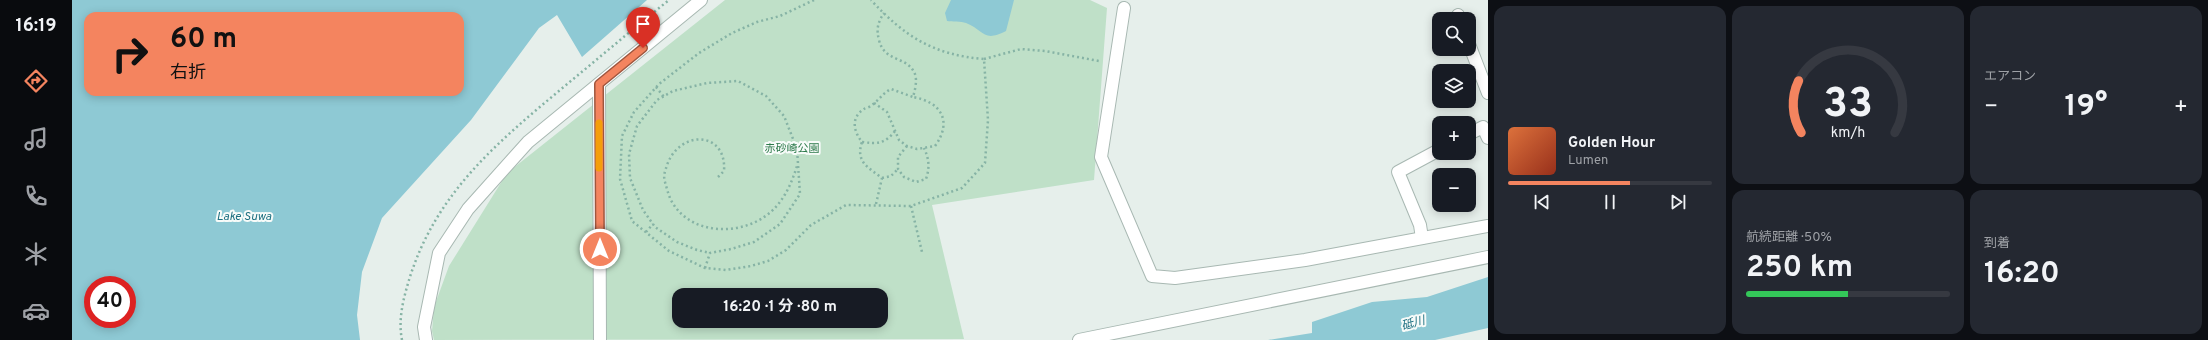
<!DOCTYPE html>
<html lang="ja">
<meta charset="utf-8">
<style>
:root{--surface:#171b24;--page:#242831;--text:#f1f3f6;--muted:#9ea1a6;--line:#363941;--accent:#f4845f}
body{margin:0;font-family:Overpass,"Noto Sans JP",sans-serif;background:var(--page);color:var(--text);height:100vh;display:flex;flex-direction:column;font-size:15px;white-space:nowrap}
*{box-sizing:border-box;margin:0}
p{font-size:13px;color:var(--muted)}
.icon{flex:none;width:22px;height:22px;fill:none;stroke:currentColor;stroke-width:2;stroke-linecap:round;stroke-linejoin:round}
.map{position:relative;flex:1;overflow:hidden}
.side{display:flex;flex-direction:column;gap:6px;padding:6px;background:#0d0f14;width:720px}
.side>*{flex:none}
.banner{position:absolute;left:12px;top:12px;width:380px;height:84px;border-radius:12px;box-shadow:0 2px 10px #0003;background:#f4845f;color:#111;overflow:hidden}
.buttons{position:absolute;left:1360px;top:12px;display:grid;gap:8px}
.buttons a{display:grid;place-items:center;width:44px;height:44px;border-radius:8px;background:var(--surface);box-shadow:0 2px 10px #0003;font-size:20px}
.speed{position:absolute;left:12px;top:276px;display:flex;gap:8px;font-size:20px;font-weight:700;text-align:center}
.speed>*{display:grid;place-content:center;width:52px;height:52px;border-radius:50%;background:var(--surface);box-shadow:0 2px 10px #0003;line-height:1}
.speed .limit{border:6px solid #d22;background:#fff;color:#111}
.pin{position:absolute;display:grid;place-items:center;width:34px;height:34px;color:#fff;margin:-41px -17px;border-radius:50% 50% 50% 0;rotate:-45deg;box-shadow:0 0 4px #0007}
.pin .icon{rotate:45deg}
.me{position:absolute;width:44px;margin:-22px;rotate:0deg;stroke-linejoin:round;filter:drop-shadow(0 0 3px #0008)}
.turn{display:flex;align-items:center;gap:14px;height:84px;padding:0 20px;font-size:18px}
.turn .icon{width:52px;height:52px;stroke-width:2.5}
.turn b{display:block;font-size:28px;line-height:34px}
.big{font-size:30px;font-weight:700;line-height:1.1}
.side .card{flex:1;display:flex;flex-direction:column;justify-content:center;gap:6px;min-width:0;padding:0 14px;border-radius:12px;background:var(--page)}
.side .dial{align-items:center;gap:0}
.dial svg{height:104px;overflow:visible;fill:none;stroke:var(--line);stroke-width:7;stroke-linecap:round;text-anchor:middle}
.dial text{fill:var(--text);stroke:none}
.song{display:flex;align-items:center;gap:12px}
.cover{width:48px;height:48px;border-radius:6px;background:linear-gradient(135deg,hsl(20 70% 55%),hsl(10 70% 35%))}
.played{height:4px;border-radius:2px;background:linear-gradient(90deg,var(--accent) 60%,var(--line) 60%)}
.keys{display:flex;justify-content:space-around;direction:ltr}
.heat{display:flex;justify-content:space-between;align-items:center;font-size:22px;direction:ltr}
.charge{height:6px;border-radius:3px;background:linear-gradient(90deg,#34c759 50%,var(--line) 0)}
.side .tiles{flex:1;display:grid;gap:6px;grid-template-columns:repeat(3,1fr)}
.card:first-child{grid-row:span 2}
.trip{position:absolute;left:600px;top:288px;width:216px;height:40px;border-radius:12px;background:var(--surface);box-shadow:0 2px 10px #0003;font-weight:700;line-height:40px;text-align:center}
main{display:flex;flex:1;min-height:0}
.dock{display:flex;flex-direction:column;width:72px;justify-content:space-around;align-items:center;background:#090b0e;color:var(--muted)}
.dock .icon{width:28px;height:28px}
.dock .on{color:var(--accent)}
.dock b{font-size:18px;color:var(--text)}
.map>svg:first-child{display:block}
.green{fill:#bfe0c8;fill-rule:evenodd}
.water{fill:#8ec9d4;fill-rule:evenodd}
.lines{fill:none;stroke-linecap:round;stroke-linejoin:round}
.minor-casing{stroke:#a8b8b2;stroke-width:14}
.path{stroke:#86b3a5;stroke-width:2.5;stroke-dasharray:2 3;stroke-linecap:butt}
.minor{stroke:#fff;stroke-width:12}
.route-casing{stroke:#9f563e;stroke-width:10}
.route{stroke:#f4845f;stroke-width:7}
.slow{stroke:#f59e0b;stroke-width:7}
.labels{text-anchor:middle;stroke-width:4;stroke-linejoin:round;paint-order:stroke}
.park-label{font-size:11px;fill:#2d7a4b;stroke:#f7fbf9}
.water-label{font-size:12px;font-style:italic;fill:#1c6f80;stroke:#f7fbf9}
</style>
<main>
<nav class="dock">
<b>16:19</b>
<svg class="icon on" aria-label="directions" viewBox="0 0 24 24"><path d="M12 3l9 9-9 9-9-9zM9 14v-3h6M13 9l2 2-2 2"/></svg>
<svg class="icon" aria-label="music" viewBox="0 0 24 24"><path d="M9 18V5l10-2v13"/><circle cx="6" cy="18" r="3"/><circle cx="16" cy="16" r="3"/></svg>
<svg class="icon" aria-label="phone" viewBox="0 0 24 24"><path d="M5 4h4l2 5-3 2q2 4 5 5l2-3 5 2v4C11 20 4 13 5 4z"/></svg>
<svg class="icon" aria-label="climate" viewBox="0 0 24 24"><path d="M12 3v18M4 7l16 10M4 17L20 7"/></svg>
<svg class="icon" aria-label="car" viewBox="0 0 24 24"><path d="M5 17H2v-5l4-1 3-4h7l3 4 3 1v5h-3M9 17h6M6 11h13"/><circle cx="7" cy="17" r="2"/><circle cx="17" cy="17" r="2"/></svg>
</nav>
<div class="map">
<svg width="1416" height="340" viewBox="0 0 1416 340">
<rect width="100%" height="100%" fill="#e6efeb"/>
<!-- green -->
<path class="green" d="M 653,0 L 1018,0 L 1035,8 L 1022,180 L 860,205 L 892,339 L 362,340 L 360,331 L 362,307 L 377,266 L 435,173 ZM 607,295 L 809,295 L 809,321 L 607,321 Z"/>
<!-- water -->
<g class="water">
<path d="M 0,0 L 575,0 L 510,57 L 485,15 L 467,28 L 399,120 L 310,218 L 290,272 L 285,315 L 288,340 L 0,340 ZM 16,16 L 388,16 L 388,92 L 16,92 ZM 21,285 L 55,285 L 55,319 L 21,319 Z"/>
<path d="M 879,0 L 942,0 L 934,31 C 911,43 912,30 894,23 C 889,21 880,22 875,21 L 873,13 Z"/>
<polygon points="1416,277 1416,328 1363,340 1196,340 1240,333 1240,322 1300,302 1355,297"/>
</g>
<g class="lines">
<!-- minor casing -->
<g class="minor-casing">
<g id="minor">
<polyline points="1052,8 1029,157 1080,276 1103,278 1233,260 1416,226"/>
<polyline points="1386,15 1387,19"/>
<polyline points="1397,44 1416,93"/>
<polyline points="527,84 528,340"/>
<polyline points="1397,134 1411,127 1416,138"/>
<polyline points="1350,238 1348,225 1326,172 1367,150"/>
<polyline points="354,340 352,327 367,253 396,209 456,142 629,0"/>
<polyline points="1007,340 1416,257"/>
</g>
</g>
<!-- path -->
<g class="path">
<path d="M 742,0 L 708,16 L 685,22 L 660,33 L 627,53 L 587,84 L 562,112 L 550,136 L 548,179 L 560,221 L 597,251 L 633,268 L 654,270 L 679,266 L 696,261 L 714,250 L 739,225 L 774,205 L 839,206 L 890,188 L 913,163 L 916,120 L 912,59 C 862,55 833,37 799,0"/>
<polyline points="912,59 949,49 973,51 1027,61"/>
<polyline points="584,87 592,97"/>
<path d="M 802,103 L 815,112 L 827,140 L 835,146 L 845,149 L 863,146 C 881,121 869,102 841,97"/>
<path d="M 790,142 C 805,144 813,144 823,131"/>
<path d="M 835,146 L 826,157 L 826,169 L 832,177 L 844,182 L 854,179 C 858,167 857,159 852,148"/>
<path d="M 646,177 L 652,171 C 655,131 608,129 595,165 C 593,172 591,175 593,182 C 595,189 597,197 600,202 C 619,235 667,236 695,215 C 711,203 719,185 725,166"/>
<polyline points="810,178 819,176 826,169"/>
<path d="M 804,204 L 810,178 C 797,168 783,162 790,142 C 782,132 778,118 792,109 C 794,108 798,107 800,105 C 807,100 811,93 819,89 L 841,97 C 843,90 846,79 842,72 C 834,56 812,62 807,40 C 804,29 806,22 812,13"/>
<polyline points="839,206 850,252"/>
<polyline points="574,232 581,224"/>
<polyline points="633,268 638,253 659,249 682,242 708,224 728,194 725,149 712,116 694,96 666,81 635,83 601,91 585,100 565,126 557,154 558,178 571,210 583,227 605,242 625,250 638,253"/>
<path d="M 330,340 C 326,320 331,300 337,280 C 364,192 426,142 494,85 C 528,57 562,28 597,0"/>
</g>
<!-- minor -->
<use href="#minor" class="minor"/>
</g>
<g class="lines">
<!-- route casing -->
<g class="route-casing">
<polyline id="route" points="528,249 527,84 571,48"/>
</g>
<!-- route -->
<use href="#route" class="route"/>
<!-- slow -->
<polyline class="slow" points="527,123 527,168"/>
</g>
<g class="labels">
<!-- park labels -->
<g class="park-label">
<text x="720" y="152">赤砂崎公園</text>
</g>
<!-- water labels -->
<g class="water-label">
<text x="172" y="220">Lake Suwa</text>
<text transform="translate(1341 323) rotate(-15)" y="4">砥川</text>
</g>
</g>
</svg>
<div class="buttons">
<a><svg class="icon" aria-label="search" viewBox="0 0 24 24"><circle cx="10" cy="10" r="6"/><path d="M15 15l6 6"/></svg></a>
<a><svg class="icon" aria-label="layers" viewBox="0 0 24 24"><path d="M12 4l9 5-9 5-9-5zM3 14l9 5 9-5"/></svg></a>
<a>+</a>
<a>−</a>
</div>
<div class="speed"><div class="limit">40</div></div>
<div class="pin" style="left:571px;top:48px;background:#d93025"><svg class="icon" aria-label="arrive" viewBox="0 0 24 24"><path d="M6 21V4h12l-3 4 3 4H6"/></svg></div>
<svg class="me" style="left:528px;top:249px" viewBox="-20 -20 40 40"><circle r="17" fill="#f4845f" stroke="#fff" stroke-width="3"/><path d="M0-11L8 9 0 5-8 9z" fill="#fff"/></svg>
<div class="trip">16:20 · 1 分 · 80 m</div>
<div class="banner">
<div class="turn"><svg class="icon" aria-label="right" viewBox="0 0 24 24"><path d="M7 20v-9h11M14 6l5 5-5 5"/></svg><div><b>60 m</b>右折</div></div>
</div>
</div>
<section class="side">
<div class="tiles">
<div class="card">
<div class="song"><i class="cover"></i><div><b>Golden Hour</b><p>Lumen</p></div></div>
<div class="played"></div>
<div class="keys"><svg class="icon" aria-label="previous" viewBox="0 0 24 24"><path d="M18 5L8 12l10 7zM5 5v14"/></svg><svg class="icon" aria-label="pause" viewBox="0 0 24 24"><path d="M8 5v14M16 5v14"/></svg><svg class="icon" aria-label="next" viewBox="0 0 24 24"><path d="M6 5l10 7-10 7zM19 5v14"/></svg></div>
</div>
<div class="card dial"><svg viewBox="0 0 100 80">
<path d="M14 69A42 42 0 1 1 86 69"/>
<path d="M14 69A42 42 0 0 1 12 29" stroke="#f4845f"/>
<text x="50" y="56" font-size="32" font-weight="700">33</text>
<text x="50" y="72" font-size="11">km/h</text>
</svg></div>
<div class="card"><p>エアコン</p>
<div class="heat"><a>−</a><b class="big">19°</b><a>+</a></div>
</div>
<div class="card"><p>航続距離 · 50%</p><b class="big">250 km</b><div class="charge"></div></div>
<div class="card"><p>到着</p><b class="big">16:20</b></div>
</div>
</section>
</main>
